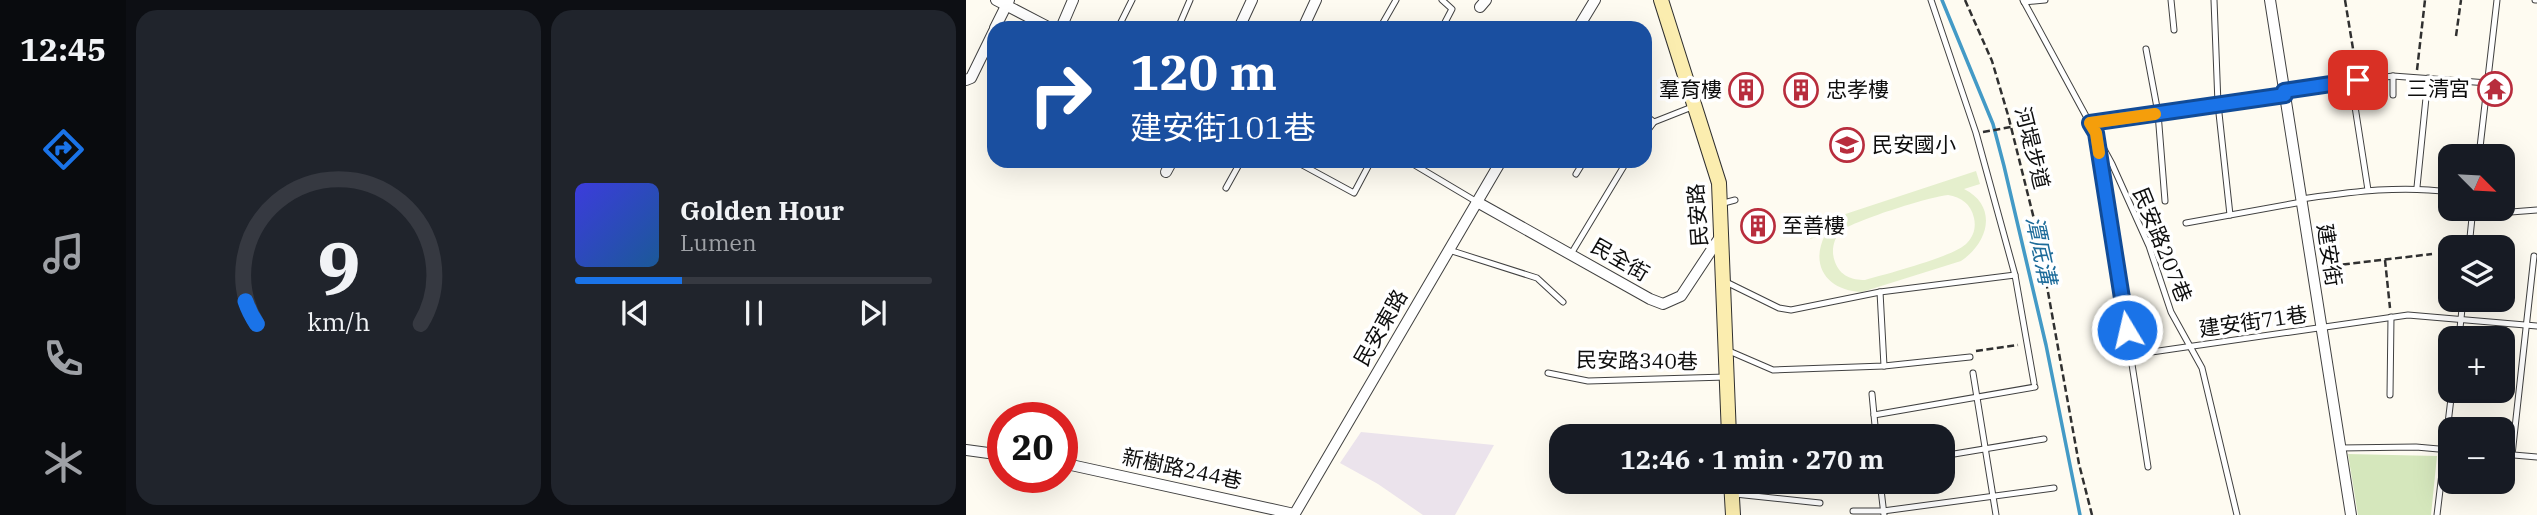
<!DOCTYPE html>
<meta charset="utf-8">
<style>
:root{--surface:#171b24;--page:#20242c;--text:#f1f3f6;--muted:#9ea1a6;--line:#363941;--accent:#1a73e8}
body{margin:0;font-family:"IBM Plex Serif","Noto Sans TC",serif;background:var(--page);color:var(--text);height:100vh;display:flex;flex-direction:column;font-size:26px;white-space:nowrap}
*{box-sizing:border-box;margin:0}
p{font-size:23px;color:var(--muted)}
.icon{flex:none;width:38px;height:38px;fill:none;stroke:currentColor;stroke-width:2;stroke-linecap:round;stroke-linejoin:round}
.map{position:relative;flex:1;overflow:hidden}
.side{display:flex;flex-direction:column;gap:10px;padding:10px;background:#0d0f14;width:840px}
.side>*{flex:none}
.hud{position:absolute;left:21px;top:21px;width:665px;height:147px;border-radius:21px;box-shadow:0 7px 28px #0002;background:#1a4fa0;color:#fff;overflow:hidden}
.needle{width:46px;rotate:114deg}
.fabs{position:absolute;left:1472px;top:144px;display:grid;gap:14px}
.fabs a{display:grid;place-items:center;width:77px;height:77px;border-radius:14px;background:var(--surface);box-shadow:0 7px 28px #0002;font-size:35px}
.speed{position:absolute;left:21px;top:402px;display:flex;gap:14px;font-size:35px;font-weight:700;text-align:center}
.speed>*{display:grid;place-content:center;width:91px;height:91px;border-radius:50%;background:var(--surface);box-shadow:0 7px 28px #0002;line-height:1}
.speed .limit{border:10px solid #d22;background:#fff;color:#111}
.pin{position:absolute;display:grid;place-items:center;width:60px;height:60px;color:#fff;margin:-30px;border-radius:14px;box-shadow:0 4px 10px #0006}
.me{position:absolute;width:77px;margin:-38px;rotate:351deg;stroke-linejoin:round;filter:drop-shadow(0 0 5px #0008)}
.turn{display:flex;align-items:center;gap:24px;height:147px;padding:0 28px;font-size:32px}
.turn .icon{width:91px;height:91px;stroke-width:2.5}
.turn b{display:block;font-size:49px;line-height:60px}
.side .card{flex:1;display:flex;flex-direction:column;justify-content:center;gap:10px;min-width:0;padding:0 24px;border-radius:21px;background:var(--page)}
.side .dial{align-items:center;gap:0}
.dial svg{height:182px;overflow:visible;fill:none;stroke:var(--line);stroke-width:7;stroke-linecap:round;text-anchor:middle}
.dial text{fill:var(--text);stroke:none}
.song{display:flex;align-items:center;gap:21px}
.cover{width:84px;height:84px;border-radius:10px;background:linear-gradient(135deg,hsl(240 70% 55%),hsl(210 70% 35%))}
.played{height:7px;border-radius:4px;background:linear-gradient(90deg,var(--accent) 30%,var(--line) 30%)}
.keys{display:flex;justify-content:space-around;direction:ltr}
.side .tiles{flex:1;display:grid;gap:10px;grid-template-columns:repeat(2,1fr)}
.trip{position:absolute;left:583px;top:424px;width:406px;height:70px;border-radius:21px;background:var(--surface);box-shadow:0 7px 28px #0002;font-weight:700;line-height:70px;text-align:center}
main{display:flex;flex:1;min-height:0}
.menu{display:flex;flex-direction:column;width:126px;justify-content:space-around;align-items:center;background:#090b0e;color:var(--muted)}
.menu .icon{width:49px;height:49px}
.menu .current{color:var(--accent)}
.menu b{font-size:32px;color:var(--text)}
.map>svg:first-child{display:block}
.industrial{fill:#ebe3ec}
.green{fill:#d5e7bc}
.pitch{fill:#e5efcd;fill-rule:evenodd}
.lines{fill:none;stroke-linecap:round;stroke-linejoin:round}
.stream{stroke:#439ac6;stroke-width:3.5}
.lane-casing{stroke:#414141;stroke-width:7}
.street-casing{stroke:#414141;stroke-width:12}
.secondary-casing{stroke:#303030;stroke-width:16}
.path{stroke:#303030;stroke-width:2.5;stroke-dasharray:7 3.5;stroke-linecap:butt}
.lane{stroke:#fff;stroke-width:5}
.street{stroke:#fff;stroke-width:10}
.secondary{stroke:#fbedaf;stroke-width:14}
.route-casing{stroke:#114b97;stroke-width:18}
.route{stroke:#1a73e8;stroke-width:12}
.slow{stroke:#f59e0b;stroke-width:12}
.labels{text-anchor:middle;stroke-width:7;stroke-linejoin:round;paint-order:stroke}
.poi-label{font-size:21px;fill:#0e0e0e;stroke:#fff;text-anchor:start}
.street-label{font-size:21px;fill:#0e0e0e;stroke:#fff}
.water-label{font-size:23px;font-style:italic;fill:#1e6c9a;stroke:#fff}
</style>
<main>
<nav class="menu">
<b>12:45</b>
<svg class="icon current" aria-label="directions" viewBox="0 0 24 24"><path d="M12 3l9 9-9 9-9-9zM9 14v-3h6M13 9l2 2-2 2"/></svg>
<svg class="icon" aria-label="music" viewBox="0 0 24 24"><path d="M9 18V5l10-2v13"/><circle cx="6" cy="18" r="3"/><circle cx="16" cy="16" r="3"/></svg>
<svg class="icon" aria-label="phone" viewBox="0 0 24 24"><path d="M5 4h4l2 5-3 2q2 4 5 5l2-3 5 2v4C11 20 4 13 5 4z"/></svg>
<svg class="icon" aria-label="climate" viewBox="0 0 24 24"><path d="M12 3v18M4 7l16 10M4 17L20 7"/></svg>
</nav>
<section class="side">
<div class="tiles">
<div class="card dial"><svg viewBox="0 0 100 80">
<path d="M14 69A42 42 0 1 1 86 69"/>
<path d="M14 69A42 42 0 0 1 9 59" stroke="#1a73e8"/>
<text x="50" y="56" font-size="32" font-weight="700">9</text>
<text x="50" y="72" font-size="11">km/h</text>
</svg></div>
<div class="card">
<div class="song"><i class="cover"></i><div><b>Golden Hour</b><p>Lumen</p></div></div>
<div class="played"></div>
<div class="keys"><svg class="icon" aria-label="previous" viewBox="0 0 24 24"><path d="M18 5L8 12l10 7zM5 5v14"/></svg><svg class="icon" aria-label="pause" viewBox="0 0 24 24"><path d="M8 5v14M16 5v14"/></svg><svg class="icon" aria-label="next" viewBox="0 0 24 24"><path d="M6 5l10 7-10 7zM19 5v14"/></svg></div>
</div>
</div>
</section>
<div class="map">
<svg width="1571" height="515" viewBox="0 0 1571 515">
<rect width="100%" height="100%" fill="#fefbf1"/>
<!-- industrial -->
<polygon class="industrial" points="395,432 528,445 489,515 457,515 412,484 374,463"/>
<!-- green -->
<polygon class="green" points="1382,454 1471,456 1465,515 1392,515"/>
<!-- pitch -->
<path class="pitch" d="M 1010,171 L 1014,184 L 998,189 C 1032,206 1023,242 995,261 L 896,292 C 863,291 843,267 859,235 L 844,239 L 840,227 ZM 982,195 C 995,197 1005,204 1008,218 C 1010,227 1008,236 1001,243 C 990,256 920,274 899,280 C 886,280 874,276 869,262 C 865,252 867,240 874,232 C 883,222 966,196 982,195 Z"/>
<g class="lines">
<!-- stream -->
<polyline class="stream" points="976,0 1027,124 1038,166 1080,345 1114,515"/>
<!-- lane casing -->
<g class="lane-casing">
<g id="lane">
<polyline points="476,0 486,9 476,28"/>
<polyline points="965,0 1010,133 1049,275 1068,383"/>
<polyline points="1057,0 1146,164 1183,246 1205,312 1236,368 1271,515"/>
<polyline points="1205,0 1208,30"/>
<polyline points="1248,0 1252,104 1264,215"/>
<polyline points="1569,0 1571,0"/>
<polyline points="1058,2 1079,0"/>
<polyline points="152,28 166,0"/>
<polyline points="212,28 224,0"/>
<polyline points="414,28 430,0"/>
<polyline points="1180,49 1192,113 1199,201"/>
<polyline points="1427,76 1427,95"/>
<polyline points="1385,81 1402,190"/>
<polyline points="1320,91 1427,76 1522,83"/>
<polyline points="679,115 688,122"/>
<polyline points="1124,123 1319,95"/>
<polyline points="679,134 688,122 726,107"/>
<polyline points="1131,140 1182,467"/>
<polyline points="1513,156 1531,0"/>
<polyline points="329,161 388,193 405,161"/>
<polyline points="442,161 511,202"/>
<polyline points="610,174 618,161"/>
<polyline points="1451,187 1462,78"/>
<polyline points="260,188 275,161"/>
<path d="M 1335,199 C 1386,192 1433,185 1484,192"/>
<polyline points="754,204 769,200"/>
<polyline points="1506,215 1571,210"/>
<polyline points="1220,223 1336,202"/>
<polyline points="1503,247 1507,208"/>
<polyline points="483,250 571,278 597,302"/>
<polyline points="605,254 661,161"/>
<polyline points="760,282 813,308 825,310 914,292 1049,275"/>
<polyline points="914,292 918,366"/>
<polyline points="1493,338 1497,299"/>
<polyline points="763,351 807,370 918,366 1004,357"/>
<polyline points="1165,355 1442,315 1571,326"/>
<polyline points="582,373 622,381 760,377"/>
<polyline points="1007,373 1030,515"/>
<polyline points="906,394 910,436"/>
<polyline points="1424,395 1425,317"/>
<polyline points="908,415 1069,387"/>
<polyline points="765,431 846,436"/>
<polyline points="1374,448 1450,447 1484,450"/>
<polyline points="1536,454 1571,457"/>
<polyline points="1546,455 1568,256"/>
<polyline points="976,456 1078,439"/>
<polyline points="914,481 918,515"/>
<polyline points="769,494 854,503"/>
<polyline points="887,511 917,511 1088,488"/>
<polyline points="1471,515 1486,390"/>
</g>
</g>
<!-- street casing -->
<g class="street-casing">
<g id="street">
<polyline points="30,0 84,28"/>
<polyline points="1304,0 1385,515"/>
<polyline points="514,7 520,0"/>
<polyline points="29,28 43,0"/>
<polyline points="95,28 107,0"/>
<polyline points="273,28 286,0"/>
<polyline points="337,28 350,0"/>
<polyline points="612,28 629,0"/>
<polyline points="0,80 5,78 28,31"/>
<polyline points="200,172 206,161"/>
<polyline points="511,202 684,299 697,304 715,296 756,234"/>
<polyline points="0,450 37,455"/>
<polyline points="96,463 328,514"/>
<polyline points="328,515 535,161"/>
</g>
</g>
<!-- secondary casing -->
<g class="secondary-casing">
<g id="secondary">
<polyline points="695,0 753,183 763,436"/>
<polyline points="765,481 767,515"/>
</g>
</g>
<!-- path -->
<g class="path">
<polyline points="999,0 1026,61 1042,115 1071,231 1113,464 1126,515"/>
<polyline points="1379,0 1391,73"/>
<polyline points="1490,36 1495,0"/>
<polyline points="1451,70 1459,0"/>
<polyline points="1017,132 1045,127"/>
<polyline points="1419,260 1424,308"/>
<polyline points="1356,267 1466,254"/>
<polyline points="1010,351 1052,345"/>
</g>
<!-- lane -->
<use href="#lane" class="lane"/>
<!-- street -->
<use href="#street" class="street"/>
<!-- secondary -->
<use href="#secondary" class="secondary"/>
</g>
<g class="lines">
<!-- route casing -->
<g class="route-casing">
<polyline id="route" points="1161,330 1130,133 1124,123 1319,95 1318,91 1392,80"/>
</g>
<!-- route -->
<use href="#route" class="route"/>
<!-- slow -->
<polyline class="slow" points="1133,153 1130,133 1124,123 1189,114"/>
</g>
<!-- icons -->
<defs>
<g id="temple-ring" transform="scale(1.75)"><circle r="9.5" fill="#fff" stroke="#b82d3d" stroke-width="1.5"/><path d="M0-6L5-2H3V0L6.5 2.5H4V6H1.5V3h-3V6H-4V2.5H-6.5L-3 0V-2H-5Z" fill="#b82d3d"/></g>
<g id="building-ring" transform="scale(1.75)"><circle r="9.5" fill="#fff" stroke="#b82d3d" stroke-width="1.5"/><path d="M-4-6H4V6H1V3H-1V6H-4ZM-2.5-4.3h1.7v1.8h-1.7ZM.8-4.3h1.7v1.8H.8ZM-2.5-1h1.7V.8h-1.7ZM.8-1h1.7V.8H.8Z" fill="#b82d3d"/></g>
<g id="school-ring" transform="scale(1.75)"><circle r="9.5" fill="#fff" stroke="#b82d3d" stroke-width="1.5"/><path d="M0-5L7-2L0 1L-7-2ZM-4 1L0 2.5L4 1V4Q0 6-4 4Z" fill="#b82d3d"/></g>
</defs>
<g fill-rule="evenodd">
<use href="#temple-ring" x="1529" y="89"/>
<use href="#building-ring" x="780" y="90"/>
<use href="#building-ring" x="835" y="90"/>
<use href="#school-ring" x="881" y="145"/>
<use href="#building-ring" x="792" y="226"/>
</g>
<g class="labels">
<!-- poi labels -->
<g class="poi-label">
<text x="1504" y="96" text-anchor="end">三清宮</text>
<text x="756" y="97" text-anchor="end">羣育樓</text>
<text x="860" y="97">忠孝樓</text>
<text x="906" y="152">民安國小</text>
<text x="816" y="233">至善樓</text>
</g>
<!-- street labels -->
<g class="street-label">
<text transform="translate(1066 148) rotate(76)" y="7">河堤步道</text>
<text transform="translate(732 215) rotate(-94)" y="7">民安路</text>
<text transform="translate(1196 245) rotate(68)" y="7">民安路207巷</text>
<text transform="translate(1363 255) rotate(81)" y="7">建安街</text>
<text transform="translate(654 260) rotate(30)" y="7">民全街</text>
<text transform="translate(1287 322) rotate(-8)" y="7">建安街71巷</text>
<text transform="translate(415 328) rotate(-60)" y="7">民安東路</text>
<text transform="translate(671 361) rotate(1)" y="7">民安路340巷</text>
<text transform="translate(216 469) rotate(12)" y="7">新樹路244巷</text>
</g>
<!-- water labels -->
<g class="water-label">
<text transform="translate(1075 250) rotate(78)" y="8">潭底溝</text>
</g>
</g>
</svg>
<div class="fabs">
<a><svg class="needle" viewBox="-14 -14 28 28"><path d="M0-13l5 13h-10z" fill="#e53935"/><path d="M0 13l5-13h-10z" fill="#9ea1a6"/></svg></a>
<a><svg class="icon" aria-label="layers" viewBox="0 0 24 24"><path d="M12 4l9 5-9 5-9-5zM3 14l9 5 9-5"/></svg></a>
<a>+</a>
<a>−</a>
</div>
<div class="speed"><div class="limit">20</div></div>
<div class="pin" style="left:1392px;top:80px;background:#d93025"><svg class="icon" aria-label="arrive" viewBox="0 0 24 24"><path d="M6 21V4h12l-3 4 3 4H6"/></svg></div>
<svg class="me" style="left:1161px;top:330px" viewBox="-20 -20 40 40"><circle r="17" fill="#1a73e8" stroke="#fff" stroke-width="3"/><path d="M0-11L8 9 0 5-8 9z" fill="#fff"/></svg>
<div class="trip">12:46 · 1 min · 270 m</div>
<div class="hud">
<div class="turn"><svg class="icon" aria-label="right" viewBox="0 0 24 24"><path d="M7 20v-9h11M14 6l5 5-5 5"/></svg><div><b>120 m</b>建安街101巷</div></div>
</div>
</div>
</main>
